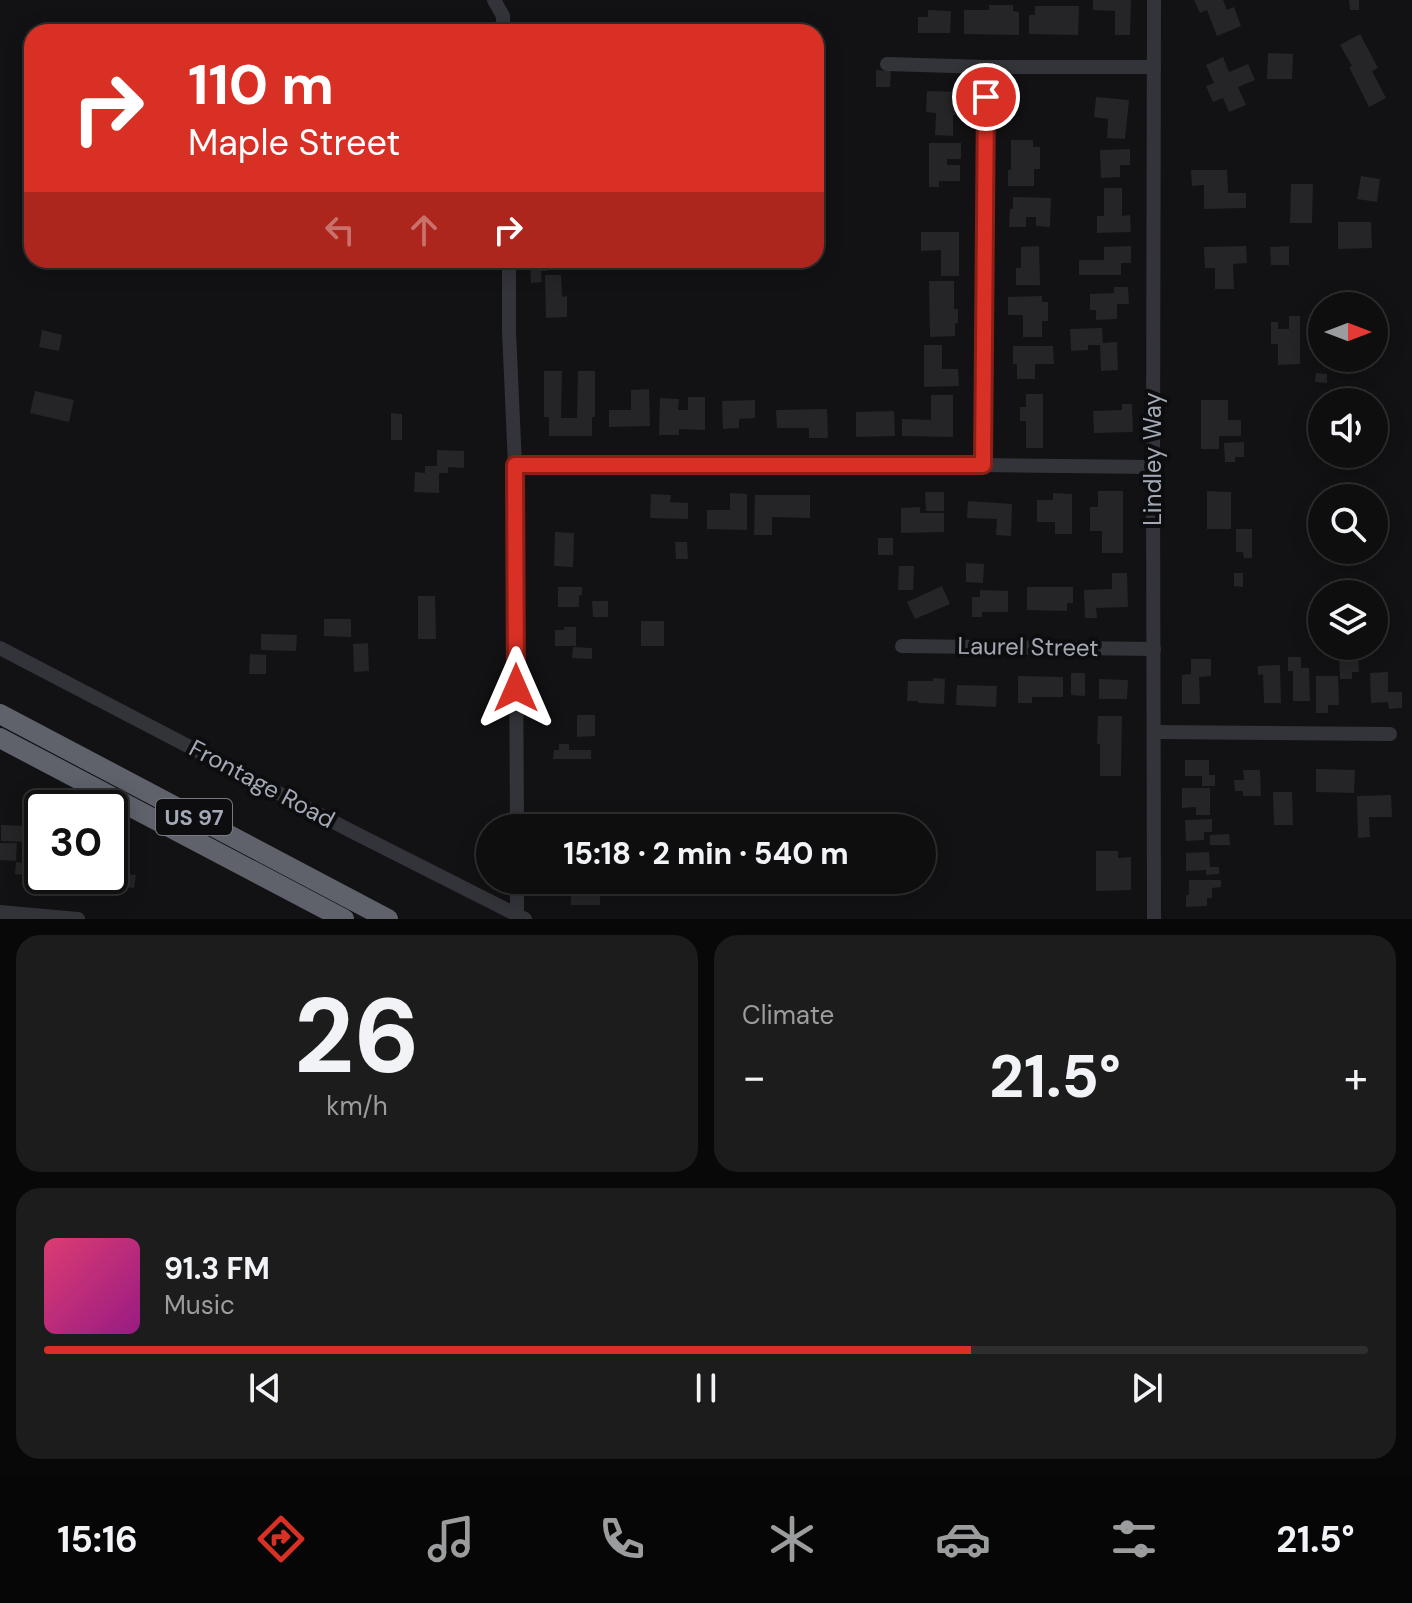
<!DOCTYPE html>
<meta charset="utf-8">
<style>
:root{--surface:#0e0e0f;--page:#1c1c1d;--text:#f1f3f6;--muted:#9b9c9e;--line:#2e2e2f;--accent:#d93025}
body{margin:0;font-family:"DM Sans",sans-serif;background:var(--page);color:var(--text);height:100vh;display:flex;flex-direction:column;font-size:30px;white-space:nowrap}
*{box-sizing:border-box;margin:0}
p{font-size:26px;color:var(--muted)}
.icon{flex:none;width:44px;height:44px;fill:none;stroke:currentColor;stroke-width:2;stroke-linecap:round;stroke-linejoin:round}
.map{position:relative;height:919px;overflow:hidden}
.sheet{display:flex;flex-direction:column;gap:16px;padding:16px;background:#080808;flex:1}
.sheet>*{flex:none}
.hud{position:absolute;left:24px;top:24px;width:800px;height:244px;border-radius:24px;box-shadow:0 4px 20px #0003,0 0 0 2px var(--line);background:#d93025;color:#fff;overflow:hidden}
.needle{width:52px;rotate:90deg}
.tools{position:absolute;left:1308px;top:292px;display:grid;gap:16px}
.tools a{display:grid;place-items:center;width:80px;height:80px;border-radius:50%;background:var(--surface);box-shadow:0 4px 20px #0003,0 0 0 2px var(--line);font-size:40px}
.speed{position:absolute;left:24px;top:790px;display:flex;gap:16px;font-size:40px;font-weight:700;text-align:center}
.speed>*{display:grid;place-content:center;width:104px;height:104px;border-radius:50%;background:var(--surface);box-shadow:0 4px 20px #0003,0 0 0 2px var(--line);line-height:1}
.speed .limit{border:4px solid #111;border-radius:12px;background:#fff;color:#111}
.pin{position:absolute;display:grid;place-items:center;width:68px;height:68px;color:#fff;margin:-34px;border:4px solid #fff;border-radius:50%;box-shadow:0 2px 8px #0007}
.me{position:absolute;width:88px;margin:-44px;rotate:0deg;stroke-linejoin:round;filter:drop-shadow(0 0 6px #0008)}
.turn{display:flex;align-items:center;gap:28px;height:168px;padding:0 32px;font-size:36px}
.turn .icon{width:104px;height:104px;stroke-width:2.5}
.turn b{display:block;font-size:56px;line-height:68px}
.lanes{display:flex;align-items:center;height:76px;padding:0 32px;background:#0003;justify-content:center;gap:40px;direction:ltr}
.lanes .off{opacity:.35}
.big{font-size:60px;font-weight:800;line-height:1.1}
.sheet .widget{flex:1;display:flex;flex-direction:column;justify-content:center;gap:12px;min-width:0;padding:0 28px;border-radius:24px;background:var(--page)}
.sheet .dial{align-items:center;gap:0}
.dial b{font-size:104px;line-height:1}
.song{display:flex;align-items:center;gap:24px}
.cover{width:96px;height:96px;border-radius:12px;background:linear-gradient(135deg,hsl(340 70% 55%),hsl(310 70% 35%))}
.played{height:8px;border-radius:4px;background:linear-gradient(90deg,var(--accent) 70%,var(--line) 70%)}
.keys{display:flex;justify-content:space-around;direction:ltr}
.heat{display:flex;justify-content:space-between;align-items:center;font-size:44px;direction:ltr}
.sheet .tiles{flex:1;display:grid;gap:16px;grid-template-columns:1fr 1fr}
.widget:last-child{grid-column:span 2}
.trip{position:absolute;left:476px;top:814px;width:460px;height:80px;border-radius:40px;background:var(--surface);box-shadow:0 4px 20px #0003,0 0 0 2px var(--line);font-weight:800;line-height:80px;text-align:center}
.tabs{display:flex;height:128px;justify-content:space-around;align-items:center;background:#060606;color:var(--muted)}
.tabs .icon{width:56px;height:56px}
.tabs .selected{color:var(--accent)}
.tabs b{font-size:36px;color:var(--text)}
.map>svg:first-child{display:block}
.building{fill:#252528}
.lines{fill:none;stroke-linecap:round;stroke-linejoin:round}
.minor{stroke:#333439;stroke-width:14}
.highway{stroke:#5f626b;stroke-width:20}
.route-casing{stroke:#8d1f18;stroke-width:20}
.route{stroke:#d93025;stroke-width:14}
.labels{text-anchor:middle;stroke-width:8;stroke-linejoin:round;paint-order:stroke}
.shield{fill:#0d0d0f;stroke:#767a83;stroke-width:2}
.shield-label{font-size:22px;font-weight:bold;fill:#a3a9b5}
.street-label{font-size:24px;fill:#a3a9b5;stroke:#0d0d0f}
</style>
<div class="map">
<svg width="1412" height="919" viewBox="0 0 1412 919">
<rect width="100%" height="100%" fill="#121214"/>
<!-- building -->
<g class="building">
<polygon points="1093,0 1131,0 1130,35 1115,35 1115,11 1093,10"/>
<polygon points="1194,0 1223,0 1227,10 1234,7 1241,26 1217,36 1207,10 1200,13"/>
<polygon points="1349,0 1359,0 1359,10 1350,10"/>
<polygon points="989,5 1013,5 1013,11 1019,12 1019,35 964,34 964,10 989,10"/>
<polygon points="1035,6 1079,6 1078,35 1029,34 1029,15 1035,15"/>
<polygon points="928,10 951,11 950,33 918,33 918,17 928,17"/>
<polygon points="1360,34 1378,68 1372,71 1386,98 1369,107 1349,67 1352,66 1340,45"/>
<polygon points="1268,53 1293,54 1292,79 1267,79"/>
<polygon points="1223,57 1229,72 1248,64 1255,80 1238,87 1246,105 1229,112 1223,98 1213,102 1206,86 1214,83 1206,65"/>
<polygon points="876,70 891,71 890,87 876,87"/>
<polygon points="927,91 960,92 959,115 953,115 953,136 935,135 936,113 926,112"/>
<polygon points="1096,97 1129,100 1125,139 1107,138 1108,119 1094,117"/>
<polygon points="1011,140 1033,140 1033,147 1040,147 1040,169 1034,169 1034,186 1008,186 1008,170 1011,170"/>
<polygon points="929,143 961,143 961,159 947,159 947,165 960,165 960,181 939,181 939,187 929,187"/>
<polygon points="1130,149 1130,165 1120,165 1120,177 1101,178 1100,150"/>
<polygon points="1191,170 1227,170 1228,193 1246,193 1246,208 1204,209 1204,185 1192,186"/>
<polygon points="1361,176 1380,179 1377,202 1357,199"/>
<polygon points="1291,184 1313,184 1312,223 1290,223"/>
<polygon points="1104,188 1122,188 1122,216 1130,215 1131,232 1097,233 1097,216 1104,216"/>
<polygon points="1013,197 1051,198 1050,227 1036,226 1036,217 1026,217 1026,227 1009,227 1010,209 1013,209"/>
<polygon points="1338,222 1371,222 1372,248 1338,249"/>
<polygon points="921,232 959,232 959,276 941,276 941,250 921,251"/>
<polygon points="1039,246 1040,285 1016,285 1016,268 1021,268 1021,247"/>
<polygon points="1131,246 1131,263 1121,263 1121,275 1079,275 1079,260 1104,260 1104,247"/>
<polygon points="1246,246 1247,263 1233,264 1234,289 1215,289 1215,268 1205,268 1204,247"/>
<polygon points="1289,246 1289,265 1271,265 1270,247"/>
<polygon points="547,263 547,271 541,271 542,282 531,283 530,264"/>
<polygon points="545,275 561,275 562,297 567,296 567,317 546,318"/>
<polygon points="929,281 954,281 954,309 958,309 958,323 955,323 955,336 930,337"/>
<polygon points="1114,287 1128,287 1129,304 1117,304 1117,319 1096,320 1096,310 1090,310 1090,294 1114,293"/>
<polygon points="1042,296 1042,302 1048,302 1048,321 1042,321 1042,337 1023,337 1023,315 1008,315 1008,297"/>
<polygon points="1289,316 1300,316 1300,364 1278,365 1278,344 1271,344 1271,322 1278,322 1278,329 1289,329"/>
<polygon points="1102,328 1103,343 1117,342 1118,370 1101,371 1100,345 1088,345 1088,350 1071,351 1070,329"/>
<polygon points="42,330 62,335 59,351 39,347"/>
<polygon points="924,345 942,345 942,369 958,369 959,386 924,387"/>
<polygon points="1013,346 1053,346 1054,364 1035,364 1035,379 1017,379 1017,364 1013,364"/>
<polygon points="544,371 562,371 561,418 577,418 578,371 595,371 595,417 592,417 592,436 549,436 549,417 544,417"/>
<polygon points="1316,373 1327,374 1327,383 1315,382"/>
<polygon points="649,389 650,426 609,427 609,410 631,410 631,390"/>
<polygon points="35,391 74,400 69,422 30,413"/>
<polygon points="1026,394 1043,394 1043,448 1026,448 1026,421 1020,421 1020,407 1026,407"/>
<polygon points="931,395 953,395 953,437 902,436 902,419 931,420"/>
<polygon points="688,397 705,397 705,430 679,429 679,435 659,435 660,398 679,399 678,410 688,410"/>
<polygon points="755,400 755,418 739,419 739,428 723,429 722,401"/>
<polygon points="1201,400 1228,400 1228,420 1241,420 1241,436 1219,436 1219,449 1201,449"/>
<polygon points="1122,404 1132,404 1133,432 1094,433 1093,411 1122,410"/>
<polygon points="827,409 828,438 809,438 809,428 777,428 776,410"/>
<polygon points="894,411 895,436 856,437 856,412"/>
<polygon points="391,413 402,414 402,440 391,440"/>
<polygon points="1244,442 1244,457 1235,457 1235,462 1225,462 1224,443"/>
<polygon points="437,450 464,451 464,468 448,467 448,473 439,473 439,493 414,492 415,472 425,473 425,466 437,466"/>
<polygon points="1098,491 1123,491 1123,553 1102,553 1102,531 1090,531 1090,507 1098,507"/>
<polygon points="1207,491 1231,492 1231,529 1207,529"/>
<polygon points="925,492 944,492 944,511 926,511"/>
<polygon points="730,493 747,494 747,530 707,529 707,510 730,510"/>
<polygon points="1053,493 1072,494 1072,534 1055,534 1055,522 1037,522 1037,500 1053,500"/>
<polygon points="651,494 671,495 670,502 688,503 688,519 650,518"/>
<polygon points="755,495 810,495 810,518 772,517 772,535 754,535"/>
<polygon points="968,501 1012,504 1011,536 996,535 997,519 967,518"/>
<polygon points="920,507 920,513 944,513 944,532 901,533 901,508"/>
<polygon points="1236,529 1252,529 1252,558 1244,558 1243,552 1236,552"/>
<polygon points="555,532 574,533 573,567 554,566"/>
<rect x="878" y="538" width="15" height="17"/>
<polygon points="675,542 687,542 688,559 676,559"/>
<polygon points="966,563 984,564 983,583 966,582"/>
<polygon points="899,566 914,566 913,590 898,590"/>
<polygon points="1112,573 1127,573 1128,607 1096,608 1097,618 1085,618 1084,590 1112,589"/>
<polygon points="1234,573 1243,573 1243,587 1234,586"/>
<polygon points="942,586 950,604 915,619 907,602"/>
<polygon points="558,587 582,587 582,595 579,595 579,607 558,607"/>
<polygon points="1027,587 1073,587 1073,603 1067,603 1067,611 1027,610"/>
<polygon points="980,590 1008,591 1008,612 982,612 982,617 972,617 972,597 980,597"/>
<polygon points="418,596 435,596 436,639 418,639"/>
<polygon points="592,601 608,601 608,617 593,617"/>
<polygon points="324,619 351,619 351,637 324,636"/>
<rect x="641" y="621" width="23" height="25"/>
<polygon points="564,627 576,627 576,646 555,646 555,630 564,630"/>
<polygon points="261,634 297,635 296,651 261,650"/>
<polygon points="368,643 369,671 354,672 353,644"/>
<polygon points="573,647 592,648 592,659 572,658"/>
<polygon points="1358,651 1359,672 1352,672 1352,679 1340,679 1339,652"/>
<polygon points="250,654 266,655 266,674 249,674"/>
<polygon points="1288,657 1301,657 1301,668 1309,668 1310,701 1293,701 1293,671 1288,671"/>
<polygon points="1191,659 1211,659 1211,676 1199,677 1200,704 1182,704 1182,675 1191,674"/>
<polygon points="1280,665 1281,703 1264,703 1263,674 1258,675 1258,666"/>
<polygon points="1388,672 1388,692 1402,692 1402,708 1389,709 1388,702 1371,703 1370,673"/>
<polygon points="1071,673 1085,673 1085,696 1071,695"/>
<polygon points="1018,676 1063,677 1063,697 1032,697 1032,703 1018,703"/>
<polygon points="1316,676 1338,676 1339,705 1328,705 1328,713 1316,713"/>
<polygon points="933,678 945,679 944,704 918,703 918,701 907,701 908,681 933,681"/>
<polygon points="1099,679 1128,680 1127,699 1099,699"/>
<polygon points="957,685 997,686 996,707 956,705"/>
<polygon points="577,715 595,715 595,736 577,737"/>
<polygon points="1098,716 1122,716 1121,776 1100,776 1100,744 1097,744"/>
<polygon points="559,744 569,744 569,750 591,750 591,759 553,759 554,750 559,750"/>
<polygon points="1185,760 1209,760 1209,775 1215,775 1215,786 1202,786 1202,776 1185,776"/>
<polygon points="1316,769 1355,770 1354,793 1316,792"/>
<polygon points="1243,770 1260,770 1261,796 1243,796 1243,791 1235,791 1234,780 1244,780"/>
<polygon points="1182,788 1210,788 1210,815 1196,815 1196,807 1182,808"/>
<polygon points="1273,792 1292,792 1293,825 1274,825"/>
<polygon points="1391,795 1392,817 1369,817 1370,837 1358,838 1357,796"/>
<polygon points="557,819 586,820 586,828 557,828"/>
<polygon points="1212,819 1212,832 1204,832 1204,840 1186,841 1185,820"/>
<polygon points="1,825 29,826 28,842 1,841"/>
<polygon points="1229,834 1230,845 1210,845 1210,835"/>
<polygon points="0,843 17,843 16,861 0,860"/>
<polygon points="1096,851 1118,851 1118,858 1131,857 1131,890 1096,891"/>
<polygon points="1209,852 1210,867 1219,867 1219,874 1206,875 1206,870 1186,871 1186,853"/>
<polygon points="16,862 42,865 42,876 46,876 45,885 40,884 38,896 31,895 33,876 15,874"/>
<polygon points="119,873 136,875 134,888 126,887 125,893 116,892"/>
<polygon points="558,880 595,880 595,887 600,887 600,905 571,905 571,887 558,887"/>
<polygon points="1189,880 1221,880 1221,887 1212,888 1212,898 1207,898 1207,906 1186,907 1186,895 1189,895"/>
</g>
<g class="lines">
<!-- minor -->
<g class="minor">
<polyline points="494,0 503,16 503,32"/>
<polyline points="1154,0 1153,467 1154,919"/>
<polyline points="887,64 986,67 1154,67"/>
<polyline points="509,260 509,331 515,465 517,828"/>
<polyline points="515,465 983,465 1153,467"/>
<polyline points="983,465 986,67"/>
<polyline points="902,646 1154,649"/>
<polyline points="0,648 351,831 525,919"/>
<polyline points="1154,732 1390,734"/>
<polyline points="517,880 517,915"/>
<polyline points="0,912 78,919"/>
</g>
<!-- highway -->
<g class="highway">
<polyline points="0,714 388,919"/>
<polyline points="0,738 344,919"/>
</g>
</g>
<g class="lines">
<!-- route casing -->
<g class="route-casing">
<polyline id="route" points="516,688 515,465 983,465 986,97"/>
</g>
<!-- route -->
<use href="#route" class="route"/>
</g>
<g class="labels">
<!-- shield labels -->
<rect class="shield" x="156" y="799" width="76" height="36" rx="6"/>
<g class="shield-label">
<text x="194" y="825">US 97</text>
</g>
<!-- street labels -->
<g class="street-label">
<text transform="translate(1153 459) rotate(-90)" y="8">Lindley Way</text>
<text transform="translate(1028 647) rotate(1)" y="8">Laurel Street</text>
<text transform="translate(262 784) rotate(28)" y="8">Frontage Road</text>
</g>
</g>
</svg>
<div class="tools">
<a><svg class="needle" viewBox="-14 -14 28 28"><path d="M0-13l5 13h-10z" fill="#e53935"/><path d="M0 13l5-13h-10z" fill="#9b9c9e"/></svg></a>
<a><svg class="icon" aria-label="sound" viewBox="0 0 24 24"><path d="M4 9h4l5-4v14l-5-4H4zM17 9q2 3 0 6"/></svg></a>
<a><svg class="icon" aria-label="search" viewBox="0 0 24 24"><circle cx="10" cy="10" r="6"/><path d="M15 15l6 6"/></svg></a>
<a><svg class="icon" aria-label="layers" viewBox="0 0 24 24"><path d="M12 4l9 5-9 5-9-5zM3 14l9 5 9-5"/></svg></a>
</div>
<div class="speed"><div class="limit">30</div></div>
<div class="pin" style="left:986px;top:97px;background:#d93025"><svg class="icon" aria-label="arrive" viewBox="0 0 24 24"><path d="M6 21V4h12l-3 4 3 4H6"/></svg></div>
<svg class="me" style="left:516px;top:688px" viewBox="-20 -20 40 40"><path d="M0-17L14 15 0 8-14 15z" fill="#d93025" stroke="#fff" stroke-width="4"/></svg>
<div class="trip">15:18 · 2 min · 540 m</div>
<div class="hud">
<div class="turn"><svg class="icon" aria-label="right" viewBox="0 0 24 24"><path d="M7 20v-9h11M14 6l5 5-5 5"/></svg><div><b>110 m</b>Maple Street</div></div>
<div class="lanes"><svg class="icon off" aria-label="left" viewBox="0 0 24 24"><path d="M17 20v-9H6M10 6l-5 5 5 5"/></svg><svg class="icon off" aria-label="ahead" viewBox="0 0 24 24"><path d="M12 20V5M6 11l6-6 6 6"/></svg><svg class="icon" aria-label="right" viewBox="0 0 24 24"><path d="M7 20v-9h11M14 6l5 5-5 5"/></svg></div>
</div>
</div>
<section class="sheet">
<div class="tiles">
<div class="widget dial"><b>26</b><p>km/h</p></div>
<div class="widget"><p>Climate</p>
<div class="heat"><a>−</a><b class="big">21.5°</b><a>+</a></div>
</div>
<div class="widget">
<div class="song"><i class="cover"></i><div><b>91.3 FM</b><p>Music</p></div></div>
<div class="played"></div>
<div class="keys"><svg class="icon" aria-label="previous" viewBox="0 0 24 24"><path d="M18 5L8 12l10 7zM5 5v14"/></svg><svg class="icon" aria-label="pause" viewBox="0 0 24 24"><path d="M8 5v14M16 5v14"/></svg><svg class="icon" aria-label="next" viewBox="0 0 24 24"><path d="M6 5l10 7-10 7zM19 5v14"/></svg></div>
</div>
</div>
</section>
<nav class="tabs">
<b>15:16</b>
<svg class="icon selected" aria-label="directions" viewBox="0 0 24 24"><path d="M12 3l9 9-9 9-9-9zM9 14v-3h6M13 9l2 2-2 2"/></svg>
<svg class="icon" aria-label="music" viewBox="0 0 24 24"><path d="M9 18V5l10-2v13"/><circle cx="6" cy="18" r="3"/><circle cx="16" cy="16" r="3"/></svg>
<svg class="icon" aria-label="phone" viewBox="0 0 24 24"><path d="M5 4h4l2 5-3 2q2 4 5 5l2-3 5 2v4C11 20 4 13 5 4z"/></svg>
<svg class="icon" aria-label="climate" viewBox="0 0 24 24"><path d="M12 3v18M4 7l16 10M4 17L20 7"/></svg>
<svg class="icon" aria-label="car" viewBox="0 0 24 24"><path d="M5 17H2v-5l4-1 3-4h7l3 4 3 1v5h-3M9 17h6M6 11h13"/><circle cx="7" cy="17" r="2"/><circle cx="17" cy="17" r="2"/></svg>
<svg class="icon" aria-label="filters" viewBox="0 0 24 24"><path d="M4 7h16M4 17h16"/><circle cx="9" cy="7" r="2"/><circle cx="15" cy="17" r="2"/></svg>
<b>21.5°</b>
</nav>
